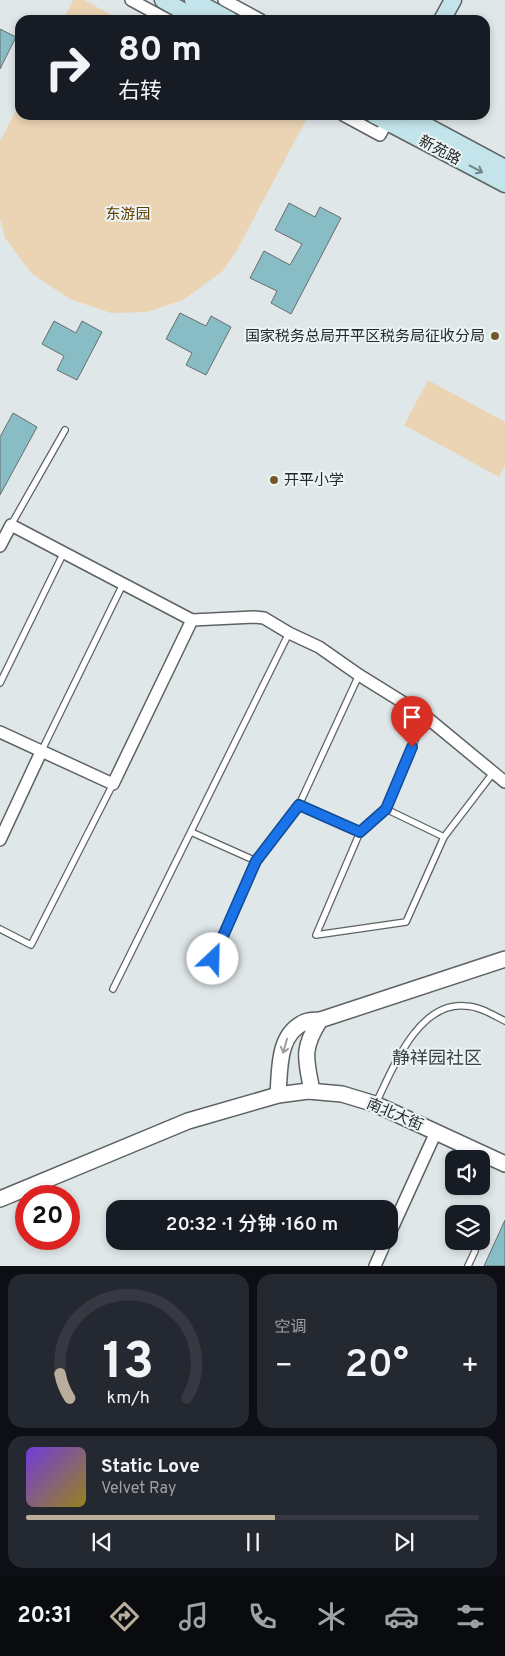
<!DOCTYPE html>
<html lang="zh">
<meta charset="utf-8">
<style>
:root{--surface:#171b24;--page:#242831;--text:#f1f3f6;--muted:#9ea1a6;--line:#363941;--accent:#b9ad9b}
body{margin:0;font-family:Overpass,"Noto Sans SC",sans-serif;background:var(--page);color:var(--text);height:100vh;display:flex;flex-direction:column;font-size:19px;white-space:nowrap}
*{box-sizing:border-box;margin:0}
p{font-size:16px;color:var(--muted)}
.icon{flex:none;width:28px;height:28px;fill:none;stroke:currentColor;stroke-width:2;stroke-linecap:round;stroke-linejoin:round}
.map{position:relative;height:1266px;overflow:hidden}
.side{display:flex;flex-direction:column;gap:8px;padding:8px;background:#0d0f14;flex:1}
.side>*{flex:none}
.top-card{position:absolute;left:15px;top:15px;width:475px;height:105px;border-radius:15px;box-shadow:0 2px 8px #0003;background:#171b24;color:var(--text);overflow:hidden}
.tools{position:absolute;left:445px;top:1150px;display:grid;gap:10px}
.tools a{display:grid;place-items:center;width:45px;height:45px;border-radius:10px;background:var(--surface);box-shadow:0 2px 8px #0003;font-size:25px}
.speed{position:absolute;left:15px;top:1185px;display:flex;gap:10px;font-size:25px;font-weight:700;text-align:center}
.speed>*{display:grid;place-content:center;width:65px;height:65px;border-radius:50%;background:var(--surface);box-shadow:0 2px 8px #0003;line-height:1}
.speed .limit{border:8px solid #d22;background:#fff;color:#111}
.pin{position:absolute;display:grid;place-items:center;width:42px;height:42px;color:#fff;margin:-51px -21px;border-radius:50% 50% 50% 0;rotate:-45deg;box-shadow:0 0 5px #0007}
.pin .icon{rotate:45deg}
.me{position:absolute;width:55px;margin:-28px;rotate:24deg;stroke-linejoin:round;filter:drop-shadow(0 0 4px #0008)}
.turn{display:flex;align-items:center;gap:18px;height:105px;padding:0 20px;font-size:22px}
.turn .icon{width:65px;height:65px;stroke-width:2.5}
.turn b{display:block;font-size:35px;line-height:42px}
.big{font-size:38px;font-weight:600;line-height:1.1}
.side .tile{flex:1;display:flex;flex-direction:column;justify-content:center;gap:8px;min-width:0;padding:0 18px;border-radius:15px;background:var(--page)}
.side .dial{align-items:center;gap:0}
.dial svg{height:130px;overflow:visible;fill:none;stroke:var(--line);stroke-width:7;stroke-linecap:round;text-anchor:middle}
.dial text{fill:var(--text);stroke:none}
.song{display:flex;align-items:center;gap:15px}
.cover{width:60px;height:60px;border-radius:8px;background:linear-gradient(135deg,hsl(260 70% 55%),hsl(50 70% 35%))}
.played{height:5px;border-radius:2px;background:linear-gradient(90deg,var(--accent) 55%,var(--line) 55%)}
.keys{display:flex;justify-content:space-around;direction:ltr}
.heat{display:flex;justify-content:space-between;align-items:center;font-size:28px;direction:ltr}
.side .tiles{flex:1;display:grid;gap:8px;grid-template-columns:1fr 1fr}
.tile:last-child{grid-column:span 2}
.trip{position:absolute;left:106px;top:1200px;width:292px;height:50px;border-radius:15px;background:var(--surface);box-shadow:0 2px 8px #0003;font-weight:600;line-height:50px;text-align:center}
.dock{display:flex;height:80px;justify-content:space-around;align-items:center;background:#090b0e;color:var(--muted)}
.dock .icon{width:35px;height:35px}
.dock .current{color:var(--accent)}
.dock b{font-size:22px;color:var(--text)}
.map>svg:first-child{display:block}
.green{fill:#ebd4b4}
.building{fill:#89bdc6;stroke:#676d6e}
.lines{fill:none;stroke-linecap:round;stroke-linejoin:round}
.service-casing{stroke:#5d6364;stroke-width:8}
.minor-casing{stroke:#5d6364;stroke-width:14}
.tertiary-casing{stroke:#5d6364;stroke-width:18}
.secondary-casing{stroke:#5d6364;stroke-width:19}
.service{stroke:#fff;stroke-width:5.5}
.minor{stroke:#fff;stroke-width:11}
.tertiary{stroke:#fff;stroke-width:15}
.secondary{stroke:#c3e4ea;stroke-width:16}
.oneway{stroke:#74868a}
.oneway2{stroke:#9d9f9f}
.route-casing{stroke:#114b97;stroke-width:12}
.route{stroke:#1a73e8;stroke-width:9}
.poi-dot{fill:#74572b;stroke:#edf4f5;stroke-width:2}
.labels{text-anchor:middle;stroke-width:4;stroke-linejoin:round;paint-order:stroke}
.street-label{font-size:15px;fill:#262929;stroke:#edf4f5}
.park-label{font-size:15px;fill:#624000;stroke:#edf4f5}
.poi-label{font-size:15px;fill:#262929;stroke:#edf4f5;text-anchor:end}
.quarter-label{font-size:18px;fill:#3c4243;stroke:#edf4f5}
</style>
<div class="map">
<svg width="505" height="1266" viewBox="0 0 505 1266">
<rect width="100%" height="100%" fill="#e0e7e8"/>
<!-- green -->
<g class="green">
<polygon points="73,0 84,0 121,20 63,20"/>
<polygon points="20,103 20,115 297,115 306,120 237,250 223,271 183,300 147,312 111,313 70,299 32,274 5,238 0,219 0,141"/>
<polygon points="428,380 505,422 505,465 499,477 404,425"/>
</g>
<!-- building -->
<g class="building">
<polygon points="0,29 16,37 0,69"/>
<polygon points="289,203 315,217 320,207 341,218 291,314 271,303 277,291 250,278 264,251 290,265 302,244 275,230"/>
<polygon points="180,313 206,326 211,316 231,327 206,375 186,365 192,353 166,339"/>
<polygon points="54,321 76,333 82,321 102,332 77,380 57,370 64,356 42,344"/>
<polygon points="13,413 37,427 0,495 0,437"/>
<polygon points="505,1220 505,1266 484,1266"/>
</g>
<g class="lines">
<!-- service casing -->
<g class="service-casing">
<g id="service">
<polyline points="11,525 65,430"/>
<polyline points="0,683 64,552"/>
<polyline points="425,716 386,809 360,832 316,935 406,922 444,837 493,773"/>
<polyline points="41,752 123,584"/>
<polyline points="299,805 360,832"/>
<polyline points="386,809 444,837"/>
<polyline points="191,832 256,861"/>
<polyline points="0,929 31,945 113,784"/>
<polyline points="213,959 256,861 299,805 359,675"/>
<polyline points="113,989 289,633"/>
<path d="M 376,1103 C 393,1068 418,1002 465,1006 C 479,1006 493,1015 505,1021"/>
<polyline points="468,1266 475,1251"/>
</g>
</g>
<!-- minor casing -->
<g class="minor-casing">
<g id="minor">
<polyline points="131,0 168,20"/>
<polyline points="224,0 261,20"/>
<polyline points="343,115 380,135 387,122"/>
<polyline points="0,546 11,525 192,620 254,617 264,618 289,633 319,647 359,675 425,716 505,782"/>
<polyline points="0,732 113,784 192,620"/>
<polyline points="0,840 41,752"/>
<polyline points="390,1233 436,1132"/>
<polyline points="375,1266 386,1241"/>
</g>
</g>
<!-- tertiary casing -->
<g class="tertiary-casing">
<g id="tertiary">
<path d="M 312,1091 C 306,1059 301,1050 320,1020"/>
<path d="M 278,1095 C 280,1070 277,1034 305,1022 C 309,1020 315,1020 320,1020 L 505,959"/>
<polyline points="0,1199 188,1121 278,1095 308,1091 342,1094 375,1104 505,1164"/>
</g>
</g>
<!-- secondary casing -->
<g class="secondary-casing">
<g id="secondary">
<polyline points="163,0 199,20"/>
<polyline points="193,0 230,20"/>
<polyline points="442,20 453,0"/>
<polyline points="374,115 505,184"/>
<polyline points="406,115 505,168"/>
</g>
</g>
<!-- service -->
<use href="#service" class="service"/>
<!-- minor -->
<use href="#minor" class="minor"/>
<!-- tertiary -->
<use href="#tertiary" class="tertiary"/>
<!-- secondary -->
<use href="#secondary" class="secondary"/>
</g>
<!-- one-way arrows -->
<defs><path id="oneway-shaft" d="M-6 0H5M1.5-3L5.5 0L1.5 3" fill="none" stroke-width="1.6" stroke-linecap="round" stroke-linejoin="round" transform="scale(1.25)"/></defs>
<use class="oneway" href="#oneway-shaft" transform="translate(476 169) rotate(28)"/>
<use class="oneway2" href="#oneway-shaft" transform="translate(285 1046) rotate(106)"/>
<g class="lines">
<!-- route casing -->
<g class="route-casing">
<polyline id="route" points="213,959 256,861 299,805 360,832 386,809 412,747"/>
</g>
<!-- route -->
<use href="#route" class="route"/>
</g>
<!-- markers -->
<g class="poi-dot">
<circle cx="495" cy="336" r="5"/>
<circle cx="274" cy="480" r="5"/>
</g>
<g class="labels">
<!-- street labels -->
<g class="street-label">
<text transform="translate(440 150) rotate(28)" y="5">新苑路</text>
<text transform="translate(395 1114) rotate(23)" y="5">南北大街</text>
</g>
<!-- park labels -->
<g class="park-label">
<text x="128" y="219">东游园</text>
</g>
<!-- poi labels -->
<g class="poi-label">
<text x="485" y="341">国家税务总局开平区税务局征收分局</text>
<text x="284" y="485" text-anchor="start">开平小学</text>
</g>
<!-- quarter labels -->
<g class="quarter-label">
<text x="437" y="1064">静祥园社区</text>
</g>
</g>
</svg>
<div class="tools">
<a><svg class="icon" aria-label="sound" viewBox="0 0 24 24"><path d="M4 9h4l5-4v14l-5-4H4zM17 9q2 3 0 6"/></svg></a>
<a><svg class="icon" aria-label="layers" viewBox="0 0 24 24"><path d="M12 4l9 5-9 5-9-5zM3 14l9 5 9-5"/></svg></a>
</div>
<div class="speed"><div class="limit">20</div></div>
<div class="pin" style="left:412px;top:747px;background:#d93025"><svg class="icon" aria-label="arrive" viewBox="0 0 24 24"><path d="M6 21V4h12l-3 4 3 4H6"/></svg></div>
<svg class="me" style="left:213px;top:959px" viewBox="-20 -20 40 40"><circle r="19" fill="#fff"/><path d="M0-13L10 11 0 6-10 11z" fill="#1a73e8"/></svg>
<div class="trip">20:32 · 1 分钟 · 160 m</div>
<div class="top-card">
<div class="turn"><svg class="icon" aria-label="right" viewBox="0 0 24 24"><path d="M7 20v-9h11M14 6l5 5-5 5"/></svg><div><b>80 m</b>右转</div></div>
</div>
</div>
<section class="side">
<div class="tiles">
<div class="tile dial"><svg viewBox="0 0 100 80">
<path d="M14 69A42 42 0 1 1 86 69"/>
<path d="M14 69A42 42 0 0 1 8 54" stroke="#b9ad9b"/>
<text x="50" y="56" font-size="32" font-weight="700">13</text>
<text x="50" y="72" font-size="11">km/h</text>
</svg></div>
<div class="tile"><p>空调</p>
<div class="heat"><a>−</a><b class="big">20°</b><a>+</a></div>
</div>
<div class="tile">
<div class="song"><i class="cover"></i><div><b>Static Love</b><p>Velvet Ray</p></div></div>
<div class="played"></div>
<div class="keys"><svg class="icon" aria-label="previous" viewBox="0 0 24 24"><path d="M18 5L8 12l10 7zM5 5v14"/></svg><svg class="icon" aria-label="pause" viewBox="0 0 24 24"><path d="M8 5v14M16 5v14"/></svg><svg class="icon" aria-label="next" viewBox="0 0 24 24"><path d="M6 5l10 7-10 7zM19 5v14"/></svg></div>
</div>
</div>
</section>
<nav class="dock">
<b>20:31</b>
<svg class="icon current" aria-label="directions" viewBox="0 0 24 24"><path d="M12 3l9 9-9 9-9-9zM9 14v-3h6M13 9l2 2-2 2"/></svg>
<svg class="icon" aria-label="music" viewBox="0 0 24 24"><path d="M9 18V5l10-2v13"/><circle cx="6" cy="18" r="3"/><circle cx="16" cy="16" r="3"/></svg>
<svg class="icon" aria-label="phone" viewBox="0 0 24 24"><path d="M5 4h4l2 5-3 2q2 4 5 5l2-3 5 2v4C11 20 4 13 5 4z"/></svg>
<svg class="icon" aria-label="climate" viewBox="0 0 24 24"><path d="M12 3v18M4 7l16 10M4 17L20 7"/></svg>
<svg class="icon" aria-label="car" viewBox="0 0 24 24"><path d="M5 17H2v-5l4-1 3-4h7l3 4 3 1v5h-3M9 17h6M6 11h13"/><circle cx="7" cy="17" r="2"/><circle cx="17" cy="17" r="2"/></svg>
<svg class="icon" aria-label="filters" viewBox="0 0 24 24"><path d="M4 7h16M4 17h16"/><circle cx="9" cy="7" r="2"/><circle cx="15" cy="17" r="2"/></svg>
</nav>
